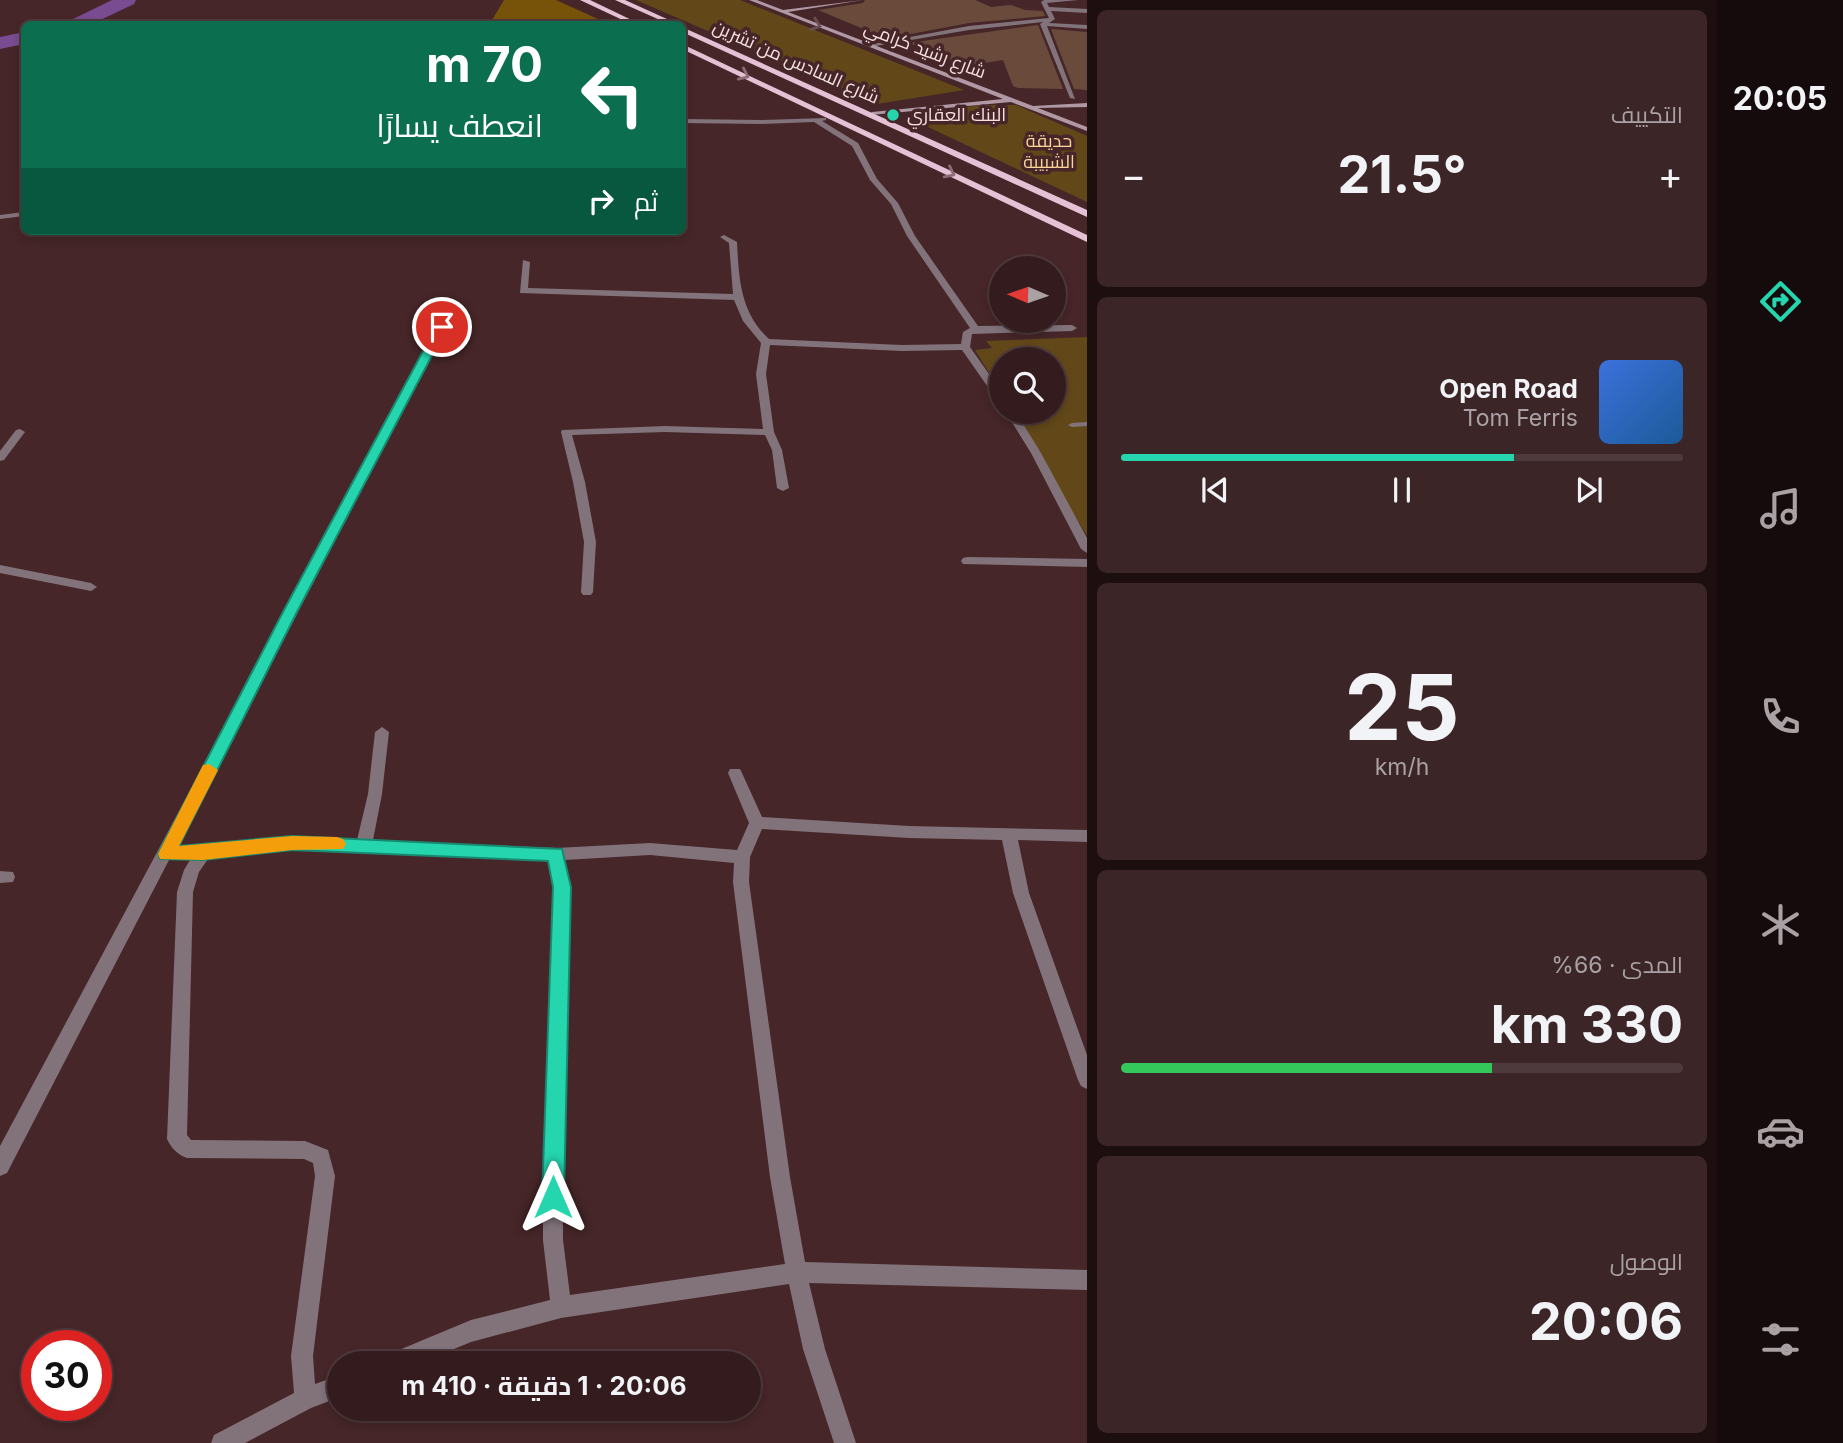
<!DOCTYPE html>
<html lang="ar">
<meta charset="utf-8">
<style>
:root{--surface:#341c1e;--page:#3c2527;--text:#f1f3f6;--muted:#a9a1a4;--line:#4e3a3c;--accent:#24d5ae}
body{margin:0;font-family:Inter,Cairo,sans-serif;background:var(--page);color:var(--text);direction:rtl;height:100vh;display:flex;flex-direction:column;font-size:26px;white-space:nowrap}
*{box-sizing:border-box;margin:0}
p{font-size:23px;color:var(--muted)}
.icon{flex:none;width:38px;height:38px;fill:none;stroke:currentColor;stroke-width:2;stroke-linecap:round;stroke-linejoin:round}
.map{position:relative;flex:1;overflow:hidden;direction:ltr}
.drawer{display:flex;flex-direction:column;gap:10px;padding:10px;background:#1d0f10;width:630px}
.drawer>*{flex:none}
.top-card{position:absolute;left:21px;top:21px;width:665px;height:214px;border-radius:10px;box-shadow:0 4px 10px #0003,0 0 0 2px var(--line);direction:rtl;background:#0b6e4f;color:#fff;overflow:hidden}
.needle{width:46px;rotate:272deg}
.tools{position:absolute;left:989px;top:256px;display:grid;gap:14px}
.tools a{display:grid;place-items:center;width:77px;height:77px;border-radius:50%;background:var(--surface);box-shadow:0 4px 10px #0003,0 0 0 2px var(--line);font-size:35px}
.speed{position:absolute;left:21px;top:1330px;display:flex;gap:14px;font-size:35px;font-weight:700;text-align:center}
.speed>*{display:grid;place-content:center;width:91px;height:91px;border-radius:50%;background:var(--surface);box-shadow:0 4px 10px #0003,0 0 0 2px var(--line);line-height:1}
.speed .limit{border:10px solid #d22;background:#fff;color:#111}
.pin{position:absolute;display:grid;place-items:center;width:60px;height:60px;color:#fff;margin:-30px;border:4px solid #fff;border-radius:50%;box-shadow:0 2px 7px #0007}
.me{position:absolute;width:77px;margin:-38px;rotate:0deg;stroke-linejoin:round;filter:drop-shadow(0 0 5px #0008)}
.turn{display:flex;align-items:center;gap:24px;height:147px;padding:0 28px;font-size:32px}
.turn .icon{width:91px;height:91px;stroke-width:2.5}
.turn b{display:block;font-size:49px;line-height:60px}
.then{display:flex;align-items:center;height:66px;padding:0 28px;background:#0003;gap:14px;font-size:26px}
.big{font-size:52px;font-weight:700;line-height:1.1}
.drawer .widget{flex:1;display:flex;flex-direction:column;justify-content:center;gap:10px;min-width:0;padding:0 24px;border-radius:10px;background:var(--page)}
.drawer .dial{align-items:center;gap:0}
.dial b{font-size:91px;line-height:1}
.song{display:flex;align-items:center;gap:21px}
.cover{width:84px;height:84px;border-radius:10px;background:linear-gradient(135deg,hsl(220 70% 55%),hsl(210 70% 35%))}
.played{height:7px;border-radius:4px;background:linear-gradient(90deg,var(--accent) 70%,var(--line) 70%)}
.keys{display:flex;justify-content:space-around;direction:ltr}
.heat{display:flex;justify-content:space-between;align-items:center;font-size:38px;direction:ltr}
.charge{height:10px;border-radius:5px;background:linear-gradient(90deg,#34c759 66%,var(--line) 0)}
.trip{position:absolute;left:327px;top:1351px;width:434px;height:70px;border-radius:35px;background:var(--surface);box-shadow:0 4px 10px #0003,0 0 0 2px var(--line);font-weight:700;line-height:70px;text-align:center;direction:rtl}
main{display:flex;flex:1;min-height:0}
.dock{display:flex;flex-direction:column;width:126px;justify-content:space-around;align-items:center;background:#150b0c;color:var(--muted)}
.dock .icon{width:49px;height:49px}
.dock .active{color:var(--accent)}
.dock b{font-size:32px;color:var(--text)}
.map>svg:first-child{display:block}
.green{fill:#624819}
.forest{fill:#77530a}
.lines{fill:none;stroke-linecap:round;stroke-linejoin:round}
.river{fill:#794b90;fill-rule:evenodd}
.building{fill:#6a4b3b}
.service{fill:#82737b;fill-rule:evenodd}
.minor{fill:#82737b;fill-rule:evenodd}
.secondary{fill:#b098a5;fill-rule:evenodd}
.trunk{fill:#e4c1d4;fill-rule:evenodd}
.oneway{stroke:#6b4e54}
.oneway2{stroke:#8d6c75}
.route{fill:#24d5ae;stroke:#178a71;stroke-width:2}
.slow{fill:#f59e0b}
.poi-dot{fill:#24d5ae;stroke:#462628;stroke-width:2.5}
.labels{text-anchor:middle;stroke-width:7;stroke-linejoin:round;paint-order:stroke}
.far-street-label{font-size:18px;fill:#f8e2e2;stroke:#462628}
.far-poi-label{font-size:18px;fill:#f8e2e2;stroke:#462628;text-anchor:start}
.far-park-label{font-size:18px;fill:#fbd598;stroke:#462628}
</style>
<main>
<nav class="dock">
<b>20:05</b>
<svg class="icon active" aria-label="directions" viewBox="0 0 24 24"><path d="M12 3l9 9-9 9-9-9zM9 14v-3h6M13 9l2 2-2 2"/></svg>
<svg class="icon" aria-label="music" viewBox="0 0 24 24"><path d="M9 18V5l10-2v13"/><circle cx="6" cy="18" r="3"/><circle cx="16" cy="16" r="3"/></svg>
<svg class="icon" aria-label="phone" viewBox="0 0 24 24"><path d="M5 4h4l2 5-3 2q2 4 5 5l2-3 5 2v4C11 20 4 13 5 4z"/></svg>
<svg class="icon" aria-label="climate" viewBox="0 0 24 24"><path d="M12 3v18M4 7l16 10M4 17L20 7"/></svg>
<svg class="icon" aria-label="car" viewBox="0 0 24 24"><path d="M5 17H2v-5l4-1 3-4h7l3 4 3 1v5h-3M9 17h6M6 11h13"/><circle cx="7" cy="17" r="2"/><circle cx="17" cy="17" r="2"/></svg>
<svg class="icon" aria-label="filters" viewBox="0 0 24 24"><path d="M4 7h16M4 17h16"/><circle cx="9" cy="7" r="2"/><circle cx="15" cy="17" r="2"/></svg>
</nav>
<section class="drawer">
<div class="widget"><p>التكييف</p>
<div class="heat"><a>−</a><b class="big">21.5°</b><a>+</a></div>
</div>
<div class="widget">
<div class="song"><i class="cover"></i><div><b>Open Road</b><p>Tom Ferris</p></div></div>
<div class="played"></div>
<div class="keys"><svg class="icon" aria-label="previous" viewBox="0 0 24 24"><path d="M18 5L8 12l10 7zM5 5v14"/></svg><svg class="icon" aria-label="pause" viewBox="0 0 24 24"><path d="M8 5v14M16 5v14"/></svg><svg class="icon" aria-label="next" viewBox="0 0 24 24"><path d="M6 5l10 7-10 7zM19 5v14"/></svg></div>
</div>
<div class="widget dial"><b>25</b><p>km/h</p></div>
<div class="widget"><p>المدى · 66%</p><b class="big">330 km</b><div class="charge"></div></div>
<div class="widget"><p>الوصول</p><b class="big">20:06</b></div>
</section>
<div class="map">
<svg width="1087" height="1443" viewBox="0 0 1087 1443">
<rect width="100%" height="100%" fill="#462628"/>
<!-- green -->
<g class="green">
<polygon points="636,0 740,0 964,90 877,104"/>
<polygon points="981,105 1016,105 1087,136 1087,202 911,119 920,113"/>
<polygon points="1087,337 1087,536 1012,411 1054,411 1054,359 1001,359 1001,392 975,350 992,348 986,341"/>
</g>
<!-- forest -->
<polygon class="forest" points="504,0 556,0 609,24 494,24 492,20"/>
<g class="lines">
<!-- river -->
<g class="river">
<polygon points="112,0 136,0 134,4 92,24 68,24 71,20"/>
<polygon points="24,32 24,44 0,49 0,37"/>
</g>
</g>
<!-- building -->
<g class="building">
<polygon points="865,0 975,0 991,7 1011,5 1025,10 1043,11 1045,16 969,23 895,37 883,32 873,33 818,10 863,3"/>
<polygon points="1038,25 1063,89 1018,88 1013,86 1003,60 966,66 908,43"/>
<polygon points="1051,29 1087,32 1087,90 1074,89"/>
</g>
<g class="lines">
<!-- service -->
<polygon class="service" points="1087,422 1087,426 1072,427 1068,425 1072,423"/>
<!-- minor -->
<g class="minor">
<polygon points="1044,0 1078,0 1047,3 1049,7 1087,9 1087,13 1051,11 1055,19 1049,23 1087,25 1087,29 1047,26 1075,99 1070,98 1040,24 1043,22 969,30 870,47 867,45 969,26 1049,18 1041,2"/>
<path d="M 826,118 L 826,120 L 822,121 L 858,143 L 877,179 L 898,203 L 915,236 L 978,326 L 1072,325 L 1077,328 L 1072,331 L 972,334 L 970,347 L 1001,391 L 1001,401 L 997,400 L 962,350 L 902,351 L 770,345 L 766,374 L 774,432 L 782,450 L 789,488 L 783,491 L 777,488 L 772,450 L 765,435 L 665,432 L 572,435 L 585,482 L 596,542 L 593,592 L 591,595 L 583,595 L 581,592 L 584,542 L 573,482 L 561,432 L 562,430 L 665,426 L 763,429 L 756,374 L 761,343 L 743,321 L 734,300 L 520,293 L 523,260 L 530,262 L 528,288 L 733,294 L 729,243 L 720,237 L 724,235 L 737,242 C 739,279 740,312 769,339 L 902,345 L 961,344 L 963,332 L 970,328 L 907,236 L 891,204 L 870,180 L 852,146 L 814,122 L 762,124 L 682,123 L 682,119 L 762,120 Z"/>
<polygon points="24,212 24,216 0,219 0,215"/>
<path d="M 454,301 L 458,304 L 176,847 L 292,837 L 357,840 L 368,794 L 375,732 L 382,727 L 389,732 L 382,794 L 373,840 L 556,848 L 650,843 L 737,850 L 749,823 L 728,773 L 730,769 L 740,769 L 742,773 L 762,817 L 909,826 L 1087,830 L 1087,842 L 1018,840 L 1029,893 L 1087,1055 L 1087,1089 L 1081,1086 L 1078,1080 L 1013,893 L 1002,840 L 909,838 L 762,829 L 750,857 L 749,882 L 790,1177 L 805,1262 L 1087,1270 L 1087,1290 L 809,1283 L 825,1349 L 856,1443 L 834,1443 L 803,1349 L 789,1284 L 561,1318 L 471,1342 L 420,1363 L 384,1363 L 387,1355 L 471,1320 L 550,1300 L 543,1240 L 543,1154 L 554,887 L 549,860 L 292,849 L 208,859 L 199,872 L 193,892 L 187,1135 L 191,1140 L 305,1141 L 328,1150 L 335,1176 L 313,1356 L 315,1384 L 340,1375 L 340,1397 L 311,1408 L 245,1443 L 211,1443 L 214,1435 L 294,1393 L 291,1356 L 315,1176 L 313,1163 L 304,1159 L 187,1158 C 178,1155 171,1148 167,1139 L 177,892 L 184,870 L 190,860 L 169,860 L 7,1173 L 0,1176 L 0,1146 L 450,304 ZM 650,855 L 734,863 L 733,882 L 770,1177 L 785,1264 L 570,1295 L 563,1240 L 563,1154 L 570,887 L 565,860 Z"/>
<polygon points="1005,411 1015,411 1041,453 1087,538 1087,553 1081,549 1031,453"/>
<polygon points="20,429 25,432 4,460 0,461 0,451 16,430"/>
<polygon points="967,557 1087,559 1087,567 963,564 961,561 963,558"/>
<polygon points="0,565 91,583 97,587 91,591 0,573"/>
<polygon points="0,871 13,872 15,877 13,882 0,883"/>
</g>
<!-- secondary -->
<polygon class="secondary" points="749,0 757,0 783,10 863,0 788,12 1033,106 1087,103 1087,107 1038,108 1087,127 1087,131 1011,102 870,115 872,112 1003,99"/>
<!-- trunk -->
<g class="trunk">
<polygon points="580,0 590,0 640,24 631,24"/>
<polygon points="615,0 625,0 678,24 669,24"/>
<polygon points="682,27 1087,210 1087,217 682,32"/>
<polygon points="682,44 1087,235 1087,242 682,49"/>
</g>
</g>
<!-- one-way arrows -->
<defs><path id="oneway-chevron" d="M-2-3.5L2.5 0L-2 3.5" fill="none" stroke-width="1.6" stroke-linecap="round" stroke-linejoin="round" transform="scale(1.75)"/></defs>
<use class="oneway" href="#oneway-chevron" transform="translate(816 25) rotate(20)"/>
<g class="oneway2">
<use href="#oneway-chevron" transform="translate(744 75) rotate(25)"/>
<use href="#oneway-chevron" transform="translate(950 173) rotate(26)"/>
</g>
<!-- route -->
<polygon class="route" points="442,323 447,327 298,610 179,846 292,836 562,849 571,887 564,1197 561,1205 553,1208 545,1205 542,1197 553,887 548,861 292,850 203,860 160,859 158,854 284,610 436,327"/>
<!-- slow -->
<polygon class="slow" points="209,764 218,770 179,846 292,836 337,837 343,839 346,844 343,849 292,850 203,860 160,859 158,854 203,765"/>
<!-- markers -->
<circle class="poi-dot" cx="893" cy="115" r="7"/>
<g class="labels">
<!-- far-street labels -->
<g class="far-street-label">
<text transform="translate(925 50) rotate(21)" y="6">شارع رشيد كرامي</text>
<text transform="translate(796 62) rotate(24)" y="6">شارع السادس من تشرين</text>
</g>
<!-- far-poi labels -->
<g class="far-poi-label">
<text x="907" y="121">البنك العقاري</text>
</g>
<!-- far-park labels -->
<g class="far-park-label">
<text x="1049" y="147">حديقة<tspan x="1049" dy="21">الشبيبة</tspan></text>
</g>
</g>
</svg>
<div class="tools">
<a><svg class="needle" viewBox="-14 -14 28 28"><path d="M0-13l5 13h-10z" fill="#e53935"/><path d="M0 13l5-13h-10z" fill="#a9a1a4"/></svg></a>
<a><svg class="icon" aria-label="search" viewBox="0 0 24 24"><circle cx="10" cy="10" r="6"/><path d="M15 15l6 6"/></svg></a>
</div>
<div class="speed"><div class="limit">30</div></div>
<div class="pin" style="left:442px;top:327px;background:#d93025"><svg class="icon" aria-label="arrive" viewBox="0 0 24 24"><path d="M6 21V4h12l-3 4 3 4H6"/></svg></div>
<svg class="me" style="left:553px;top:1197px" viewBox="-20 -20 40 40"><path d="M0-17L14 15 0 8-14 15z" fill="#24d5ae" stroke="#fff" stroke-width="4"/></svg>
<div class="trip">20:06 · 1 دقيقة · 410 m</div>
<div class="top-card">
<div class="turn"><svg class="icon" aria-label="left" viewBox="0 0 24 24"><path d="M17 20v-9H6M10 6l-5 5 5 5"/></svg><div><b>70 m</b>انعطف يسارًا</div></div>
<div class="then">ثم<svg class="icon" aria-label="right" viewBox="0 0 24 24"><path d="M7 20v-9h11M14 6l5 5-5 5"/></svg></div>
</div>
</div>
</main>
